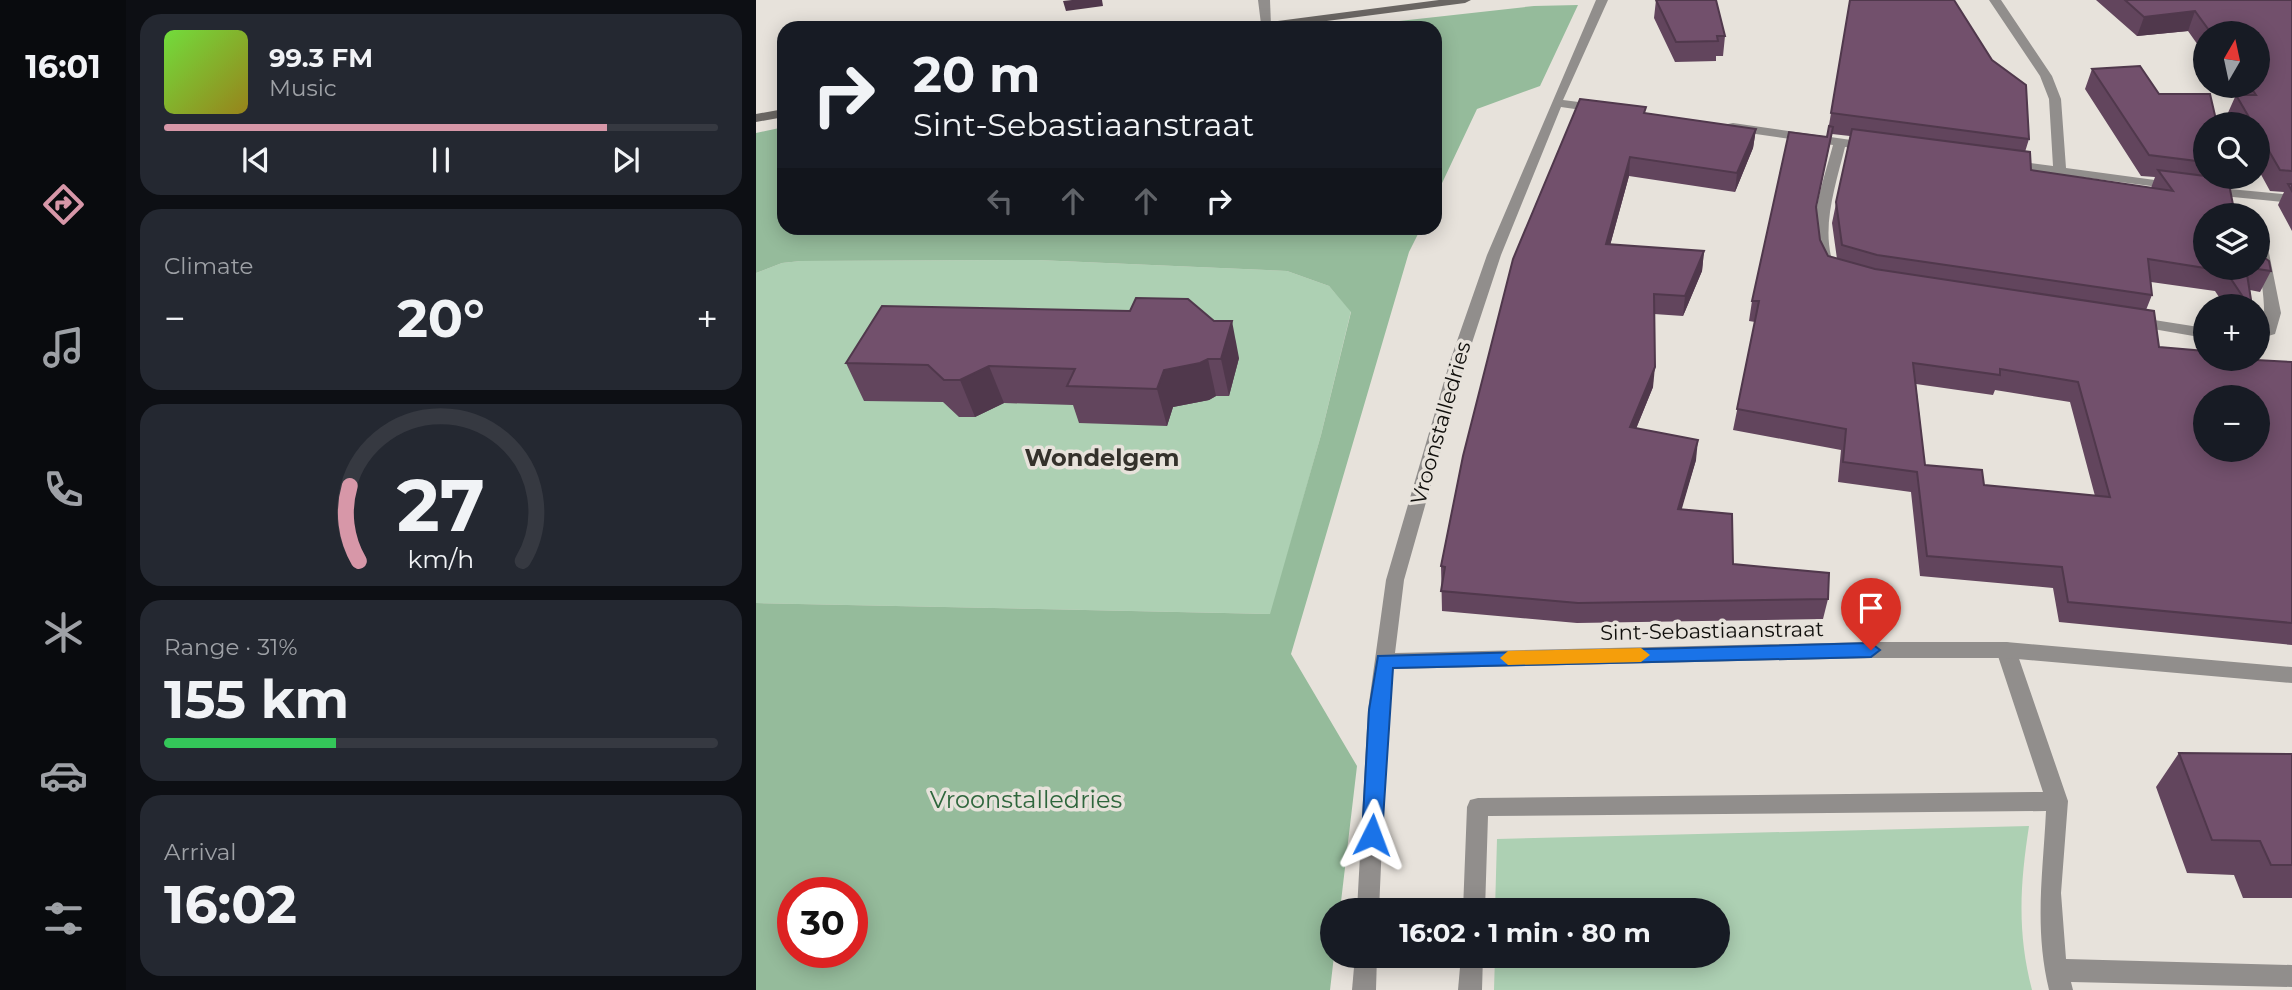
<!DOCTYPE html>
<meta charset="utf-8">
<style>
:root{--surface:#171b24;--page:#242831;--text:#f1f3f6;--muted:#9ea1a6;--line:#363941;--accent:#d797a8}
body{margin:0;font-family:Montserrat,sans-serif;background:var(--page);color:var(--text);height:100vh;display:flex;flex-direction:column;font-size:26px;white-space:nowrap}
*{box-sizing:border-box;margin:0}
p{font-size:23px;color:var(--muted)}
.icon{flex:none;width:38px;height:38px;fill:none;stroke:currentColor;stroke-width:2;stroke-linecap:round;stroke-linejoin:round}
.map{position:relative;flex:1;overflow:hidden}
.panel{display:flex;flex-direction:column;gap:14px;padding:14px;background:#0d0f14;width:630px}
.panel>*{flex:none}
.top-card{position:absolute;left:21px;top:21px;width:665px;height:214px;border-radius:21px;box-shadow:0 4px 18px #0003;background:#171b24;color:var(--text);overflow:hidden}
.needle{width:46px;rotate:9deg}
.tools{position:absolute;left:1437px;top:21px;display:grid;gap:14px}
.tools a{display:grid;place-items:center;width:77px;height:77px;border-radius:50%;background:var(--surface);box-shadow:0 4px 18px #0003;font-size:35px}
.speed{position:absolute;left:21px;top:877px;display:flex;gap:14px;font-size:35px;font-weight:700;text-align:center}
.speed>*{display:grid;place-content:center;width:91px;height:91px;border-radius:50%;background:var(--surface);box-shadow:0 4px 18px #0003;line-height:1}
.speed .limit{border:10px solid #d22;background:#fff;color:#111}
.pin{position:absolute;display:grid;place-items:center;width:60px;height:60px;color:#fff;margin:-72px -30px;border-radius:50% 50% 50% 0;rotate:-45deg;box-shadow:0 0 7px #0007}
.pin .icon{rotate:45deg}
.me{position:absolute;width:77px;margin:-38px;rotate:3deg;stroke-linejoin:round;filter:drop-shadow(0 0 5px #0008)}
.turn{display:flex;align-items:center;gap:24px;height:147px;padding:0 21px;font-size:32px}
.turn .icon{width:91px;height:91px;stroke-width:2.5}
.turn b{display:block;font-size:49px;line-height:60px}
.lanes{display:flex;align-items:center;height:66px;padding:0 21px;background:#0003;justify-content:center;gap:35px;direction:ltr}
.lanes .off{opacity:.35}
.big{font-size:52px;font-weight:700;line-height:1.1}
.panel .tile{flex:1;display:flex;flex-direction:column;justify-content:center;gap:10px;min-width:0;padding:0 24px;border-radius:21px;background:var(--page)}
.panel .dial{align-items:center;gap:0}
.dial svg{height:182px;overflow:visible;fill:none;stroke:var(--line);stroke-width:7;stroke-linecap:round;text-anchor:middle}
.dial text{fill:var(--text);stroke:none}
.song{display:flex;align-items:center;gap:21px}
.cover{width:84px;height:84px;border-radius:10px;background:linear-gradient(135deg,hsl(100 70% 55%),hsl(50 70% 35%))}
.played{height:7px;border-radius:4px;background:linear-gradient(90deg,var(--accent) 80%,var(--line) 80%)}
.keys{display:flex;justify-content:space-around;direction:ltr}
.heat{display:flex;justify-content:space-between;align-items:center;font-size:38px;direction:ltr}
.charge{height:10px;border-radius:5px;background:linear-gradient(90deg,#34c759 31%,var(--line) 0)}
.trip{position:absolute;left:564px;top:898px;width:410px;height:70px;border-radius:35px;background:var(--surface);box-shadow:0 4px 18px #0003;font-weight:700;line-height:70px;text-align:center}
main{display:flex;flex:1;min-height:0}
.tab-bar{display:flex;flex-direction:column;width:126px;justify-content:space-around;align-items:center;background:#090b0e;color:var(--muted)}
.tab-bar .icon{width:49px;height:49px}
.tab-bar .on{color:var(--accent)}
.tab-bar b{font-size:32px;color:var(--text)}
.map>svg:first-child{display:block}
.green{fill:#add0b3}
.forest{fill:#95bb9b;fill-rule:evenodd}
.lines{fill:none;stroke-linecap:round;stroke-linejoin:round}
.lane{fill:#918e8c;fill-rule:evenodd}
.street{fill:#918e8c;fill-rule:evenodd}
.secondary{fill:#6a6663;fill-rule:evenodd}
.wall{fill:#62455d;fill-rule:evenodd}
.shaded-wall{fill:#50384c}
.building{fill:#72506c;stroke:#50384c;stroke-width:2;fill-rule:evenodd}
.route{fill:#1a73e8;stroke:#114b97;stroke-width:2}
.slow{fill:#f59e0b}
.labels{text-anchor:middle;stroke-width:7;stroke-linejoin:round;paint-order:stroke}
.street-label{font-size:21px;fill:#0f0e0b;stroke:#e7e2db}
.quarter-label{font-size:24px;font-weight:bold;fill:#34312b;stroke:#e7e2db}
.near-park-label{font-size:24px;fill:#2e663c;stroke:#e7e2db}
</style>
<main>
<nav class="tab-bar">
<b>16:01</b>
<svg class="icon on" aria-label="directions" viewBox="0 0 24 24"><path d="M12 3l9 9-9 9-9-9zM9 14v-3h6M13 9l2 2-2 2"/></svg>
<svg class="icon" aria-label="music" viewBox="0 0 24 24"><path d="M9 18V5l10-2v13"/><circle cx="6" cy="18" r="3"/><circle cx="16" cy="16" r="3"/></svg>
<svg class="icon" aria-label="phone" viewBox="0 0 24 24"><path d="M5 4h4l2 5-3 2q2 4 5 5l2-3 5 2v4C11 20 4 13 5 4z"/></svg>
<svg class="icon" aria-label="climate" viewBox="0 0 24 24"><path d="M12 3v18M4 7l16 10M4 17L20 7"/></svg>
<svg class="icon" aria-label="car" viewBox="0 0 24 24"><path d="M5 17H2v-5l4-1 3-4h7l3 4 3 1v5h-3M9 17h6M6 11h13"/><circle cx="7" cy="17" r="2"/><circle cx="17" cy="17" r="2"/></svg>
<svg class="icon" aria-label="filters" viewBox="0 0 24 24"><path d="M4 7h16M4 17h16"/><circle cx="9" cy="7" r="2"/><circle cx="15" cy="17" r="2"/></svg>
</nav>
<section class="panel">
<div class="tile">
<div class="song"><i class="cover"></i><div><b>99.3 FM</b><p>Music</p></div></div>
<div class="played"></div>
<div class="keys"><svg class="icon" aria-label="previous" viewBox="0 0 24 24"><path d="M18 5L8 12l10 7zM5 5v14"/></svg><svg class="icon" aria-label="pause" viewBox="0 0 24 24"><path d="M8 5v14M16 5v14"/></svg><svg class="icon" aria-label="next" viewBox="0 0 24 24"><path d="M6 5l10 7-10 7zM19 5v14"/></svg></div>
</div>
<div class="tile"><p>Climate</p>
<div class="heat"><a>−</a><b class="big">20°</b><a>+</a></div>
</div>
<div class="tile dial"><svg viewBox="0 0 100 80">
<path d="M14 69A42 42 0 1 1 86 69"/>
<path d="M14 69A42 42 0 0 1 10 36" stroke="#d797a8"/>
<text x="50" y="56" font-size="32" font-weight="700">27</text>
<text x="50" y="72" font-size="11">km/h</text>
</svg></div>
<div class="tile"><p>Range · 31%</p><b class="big">155 km</b><div class="charge"></div></div>
<div class="tile"><p>Arrival</p><b class="big">16:02</b></div>
</section>
<div class="map">
<svg width="1536" height="990" viewBox="0 0 1536 990">
<rect width="100%" height="100%" fill="#e7e2db"/>
<!-- green -->
<g class="green">
<polygon points="281,260 531,271 573,286 595,311 565,435 515,614 0,603 0,273 26,263 45,261"/>
<path d="M 1273,826 C 1264,885 1261,932 1276,990 L 738,990 L 739,956 L 961,956 L 961,910 L 739,910 L 741,839 Z"/>
</g>
<!-- forest -->
<g class="forest">
<polygon points="822,5 784,86 721,109 679,198 679,28 580,28 778,6"/>
<path d="M 28,127 L 28,228 L 665,228 L 653,252 L 535,654 L 601,766 L 584,910 L 576,910 L 578,956 L 574,990 L 0,990 L 0,603 L 514,614 L 565,435 L 595,312 L 573,286 L 531,271 L 281,260 L 45,261 L 26,263 L 0,273 L 0,133 ZM 37,892 L 96,892 L 96,952 L 37,952 Z"/>
</g>
<g class="lines">
<!-- lane -->
<g class="lane">
<path d="M 1250,642 L 1257,644 L 1260,650 L 1312,801 L 1305,893 L 1310,959 L 1536,965 L 1536,987 L 1315,982 L 1317,990 L 1293,990 C 1278,927 1287,874 1290,811 L 732,816 L 729,910 L 707,910 L 711,807 L 714,800 L 722,798 L 1287,792 L 1240,650 L 1243,644 Z"/>
<polygon points="705,956 727,956 726,990 702,990"/>
</g>
<!-- street -->
<g class="street">
<polygon points="502,0 514,0 515,26 505,24"/>
<polygon points="840,0 852,0 807,100 846,105 852,109 846,113 805,107 745,255 710,361 648,580 639,653 1115,642 1250,642 1536,667 1536,683 1250,658 1115,658 637,669 632,710 623,910 601,910 612,710 630,580 694,361 731,255"/>
<polygon points="1233,0 1245,0 1296,76 1305,99 1310,168 1421,183 1428,187 1426,190 1246,167 1244,164 1251,160 1297,166 1293,99 1284,76"/>
<path d="M 977,123 L 1116,143 L 1123,147 L 1116,151 L 1089,147 C 1080,184 1064,229 1078,266 L 1076,269 L 1071,270 L 1064,266 C 1049,228 1067,183 1077,145 L 972,130 L 972,124 Z"/>
<polygon points="1452,187 1536,195 1536,203 1447,194 1447,188"/>
<path d="M 1502,229 L 1509,233 L 1525,313 L 1519,334 L 1502,339 L 1502,329 L 1507,328 C 1512,297 1499,262 1502,229 Z"/>
<polygon points="1379,317 1449,328 1449,338 1374,325 1371,322"/>
<polygon points="599,956 621,956 620,990 596,990"/>
</g>
<!-- secondary -->
<g class="secondary">
<polygon points="683,0 715,0 709,3 517,28 484,28 490,25"/>
<polygon points="28,109 28,117 0,122 0,114"/>
</g>
</g>
<!-- wall -->
<g class="wall">
<polygon points="900,0 960,0 969,36 967,56 960,56 960,61 919,62 898,18"/>
<path d="M 1094,0 L 1273,139 L 1269,152 L 1275,170 L 1395,188 L 1399,177 L 1385,176 L 1329,89 L 1336,69 L 1403,94 L 1449,124 L 1449,177 L 1464,177 L 1449,268 L 1502,268 L 1515,271 L 1504,292 L 1494,290 L 1496,306 L 1469,306 L 1459,291 L 1395,282 L 1396,295 L 1390,310 L 1403,347 L 1449,359 L 1536,362 L 1536,645 L 1303,622 L 1297,588 L 1164,576 L 1155,492 L 1082,482 L 1085,450 L 977,430 L 999,322 L 993,321 L 996,301 L 1071,137 ZM 1076,134 L 1094,136 L 1076,223 L 1081,259 L 1072,256 L 1064,240 L 1060,209 ZM 1160,384 L 1237,395 L 1239,390 L 1314,402 L 1339,496 L 1228,485 L 1169,465 Z"/>
<polygon points="1340,0 1536,0 1536,231 1522,205 1528,192 1514,191 1502,169 1502,124 1476,124 1471,115 1479,97 1471,86 1502,86 1502,33 1449,33 1449,55 1432,31 1381,36"/>
<polygon points="889,114 1000,129 997,148 979,192 873,176 854,245 948,251 946,271 927,316 898,314 897,387 880,429 940,460 925,509 977,564 1072,599 1067,619 821,623 686,611 685,566"/>
<polygon points="483,358 473,396 460,396 453,400 417,407 411,426 323,423 317,405 248,403 219,417 203,417 187,402 108,401 90,363"/>
<polygon points="1423,753 1536,754 1536,898 1487,898 1478,875 1431,873 1400,787"/>
</g>
<!-- shaded-wall -->
<g class="shaded-wall">
<polygon points="316,0 346,0 347,6 310,11 307,1"/>
<polygon points="1439,11 1432,31 1381,36 1388,17"/>
<polygon points="1000,129 997,148 979,192 981,173"/>
<polygon points="874,157 873,176 849,264 850,244"/>
<polygon points="948,251 946,271 927,316 929,296"/>
<polygon points="476,321 483,358 473,396 465,359"/>
<polygon points="452,359 460,396 453,400 417,407 411,426 401,389 408,370"/>
<polygon points="233,366 248,403 219,417 204,380"/>
<polygon points="899,367 897,387 872,448 874,427"/>
<polygon points="942,440 940,460 920,529 922,509"/>
</g>
<!-- building -->
<g class="building">
<polygon points="900,0 960,0 969,36 961,36 962,41 920,42"/>
<polygon points="1094,0 1198,0 1236,60 1270,85 1273,139 1075,113"/>
<polygon points="1369,0 1536,0 1536,171 1524,170 1502,132 1502,124 1497,124 1480,95 1500,95 1494,86 1502,86 1502,33 1455,33 1439,11 1388,17"/>
<polygon points="1384,66 1403,94 1454,94 1461,124 1449,124 1449,162 1393,155 1336,69"/>
<polygon points="824,99 890,107 888,113 1000,129 981,173 874,157 850,244 948,251 929,296 898,294 899,367 874,427 942,440 922,509 976,514 977,564 1073,573 1072,599 822,603 685,591 689,567 685,566 707,456 757,259"/>
<path d="M 1073,126 L 1077,127 L 1060,207 L 1064,240 L 1072,256 L 1119,269 L 1398,311 L 1403,347 L 1449,351 L 1449,359 L 1481,359 L 1536,362 L 1536,623 L 1312,602 L 1306,567 L 1171,556 L 1161,472 L 1087,462 L 1090,429 L 981,409 L 1003,301 L 996,301 L 1033,132 L 1071,137 ZM 1157,363 L 1244,375 L 1244,369 L 1322,382 L 1354,497 L 1228,485 L 1226,470 L 1169,465 ZM 1449,397 L 1502,397 L 1502,450 L 1449,450 Z"/>
<polygon points="1096,129 1274,152 1275,170 1417,191 1402,170 1449,176 1449,177 1472,179 1479,215 1449,215 1449,268 1392,259 1396,295 1121,255 1086,245 1080,202"/>
<polygon points="1532,184 1536,184 1536,191"/>
<polygon points="1502,253 1513,261 1515,271 1495,268 1502,268"/>
<polygon points="1450,268 1490,268 1496,306 1493,306 1469,270"/>
<polygon points="380,298 432,299 458,321 476,321 465,359 452,359 444,363 408,370 401,389 311,386 319,369 233,366 204,380 188,380 172,365 90,363 126,306 374,311"/>
<polygon points="1423,753 1536,754 1536,865 1515,865 1504,841 1456,840"/>
</g>
<!-- route -->
<polygon class="route" points="1115,643 1124,650 1115,657 637,668 626,835 623,841 616,844 609,841 606,835 613,710 622,656"/>
<!-- slow -->
<polygon class="slow" points="885,648 894,655 885,662 752,665 744,658 752,651"/>
<g class="labels">
<!-- street labels -->
<g class="street-label">
<text transform="translate(685 423) rotate(-74)" y="7">Vroonstalledries</text>
<text transform="translate(956 631) rotate(-1)" y="7">Sint-Sebastiaanstraat</text>
</g>
<!-- quarter labels -->
<g class="quarter-label">
<text x="346" y="466">Wondelgem</text>
</g>
<!-- near-park labels -->
<g class="near-park-label">
<text x="270" y="808">Vroonstalledries</text>
</g>
</g>
</svg>
<div class="tools">
<a><svg class="needle" viewBox="-14 -14 28 28"><path d="M0-13l5 13h-10z" fill="#e53935"/><path d="M0 13l5-13h-10z" fill="#9ea1a6"/></svg></a>
<a><svg class="icon" aria-label="search" viewBox="0 0 24 24"><circle cx="10" cy="10" r="6"/><path d="M15 15l6 6"/></svg></a>
<a><svg class="icon" aria-label="layers" viewBox="0 0 24 24"><path d="M12 4l9 5-9 5-9-5zM3 14l9 5 9-5"/></svg></a>
<a>+</a>
<a>−</a>
</div>
<div class="speed"><div class="limit">30</div></div>
<div class="pin" style="left:1115px;top:650px;background:#d93025"><svg class="icon" aria-label="arrive" viewBox="0 0 24 24"><path d="M6 21V4h12l-3 4 3 4H6"/></svg></div>
<svg class="me" style="left:616px;top:835px" viewBox="-20 -20 40 40"><path d="M0-17L14 15 0 8-14 15z" fill="#1a73e8" stroke="#fff" stroke-width="4"/></svg>
<div class="trip">16:02 · 1 min · 80 m</div>
<div class="top-card">
<div class="turn"><svg class="icon" aria-label="right" viewBox="0 0 24 24"><path d="M7 20v-9h11M14 6l5 5-5 5"/></svg><div><b>20 m</b>Sint-Sebastiaanstraat</div></div>
<div class="lanes"><svg class="icon off" aria-label="left" viewBox="0 0 24 24"><path d="M17 20v-9H6M10 6l-5 5 5 5"/></svg><svg class="icon off" aria-label="ahead" viewBox="0 0 24 24"><path d="M12 20V5M6 11l6-6 6 6"/></svg><svg class="icon off" aria-label="ahead" viewBox="0 0 24 24"><path d="M12 20V5M6 11l6-6 6 6"/></svg><svg class="icon" aria-label="right" viewBox="0 0 24 24"><path d="M7 20v-9h11M14 6l5 5-5 5"/></svg></div>
</div>
</div>
</main>
